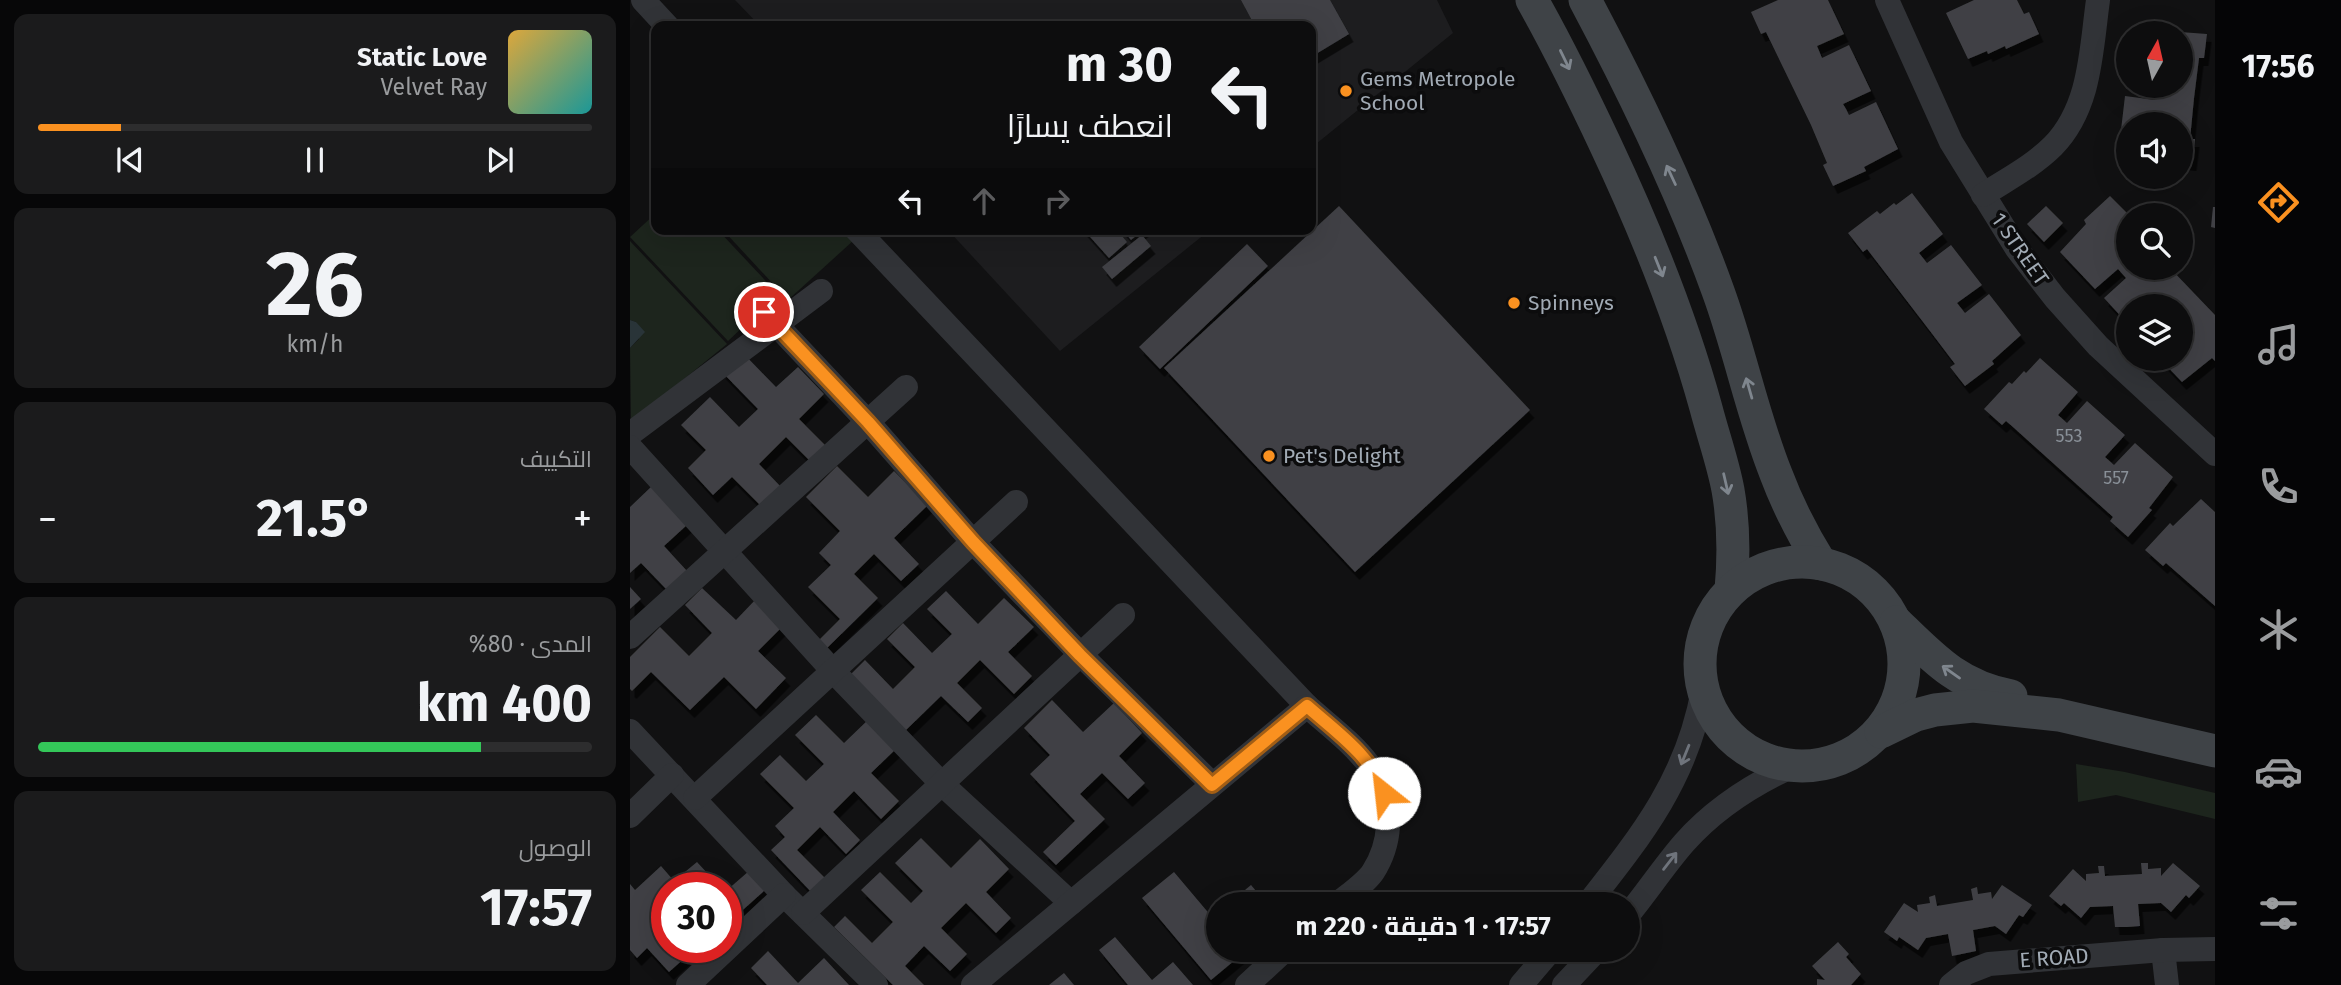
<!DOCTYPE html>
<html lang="ar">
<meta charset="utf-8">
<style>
:root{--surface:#0d0d0e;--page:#1b1b1c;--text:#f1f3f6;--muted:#9a9c9e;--line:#2d2d2e;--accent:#fa9120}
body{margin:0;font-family:"Fira Sans",Cairo,sans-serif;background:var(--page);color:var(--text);direction:rtl;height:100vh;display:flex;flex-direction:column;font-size:26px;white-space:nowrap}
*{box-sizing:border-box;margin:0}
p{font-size:23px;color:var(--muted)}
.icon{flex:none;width:38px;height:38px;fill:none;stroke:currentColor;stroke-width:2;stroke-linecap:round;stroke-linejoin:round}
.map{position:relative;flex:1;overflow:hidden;direction:ltr}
.details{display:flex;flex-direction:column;gap:14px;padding:14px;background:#070708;width:630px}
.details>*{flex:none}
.top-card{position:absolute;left:21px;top:21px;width:665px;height:214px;border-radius:14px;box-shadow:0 7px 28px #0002,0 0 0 2px var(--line);direction:rtl;background:#0d0d0e;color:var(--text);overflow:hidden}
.needle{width:46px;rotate:8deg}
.tools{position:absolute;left:1486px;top:21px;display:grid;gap:14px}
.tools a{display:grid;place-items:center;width:77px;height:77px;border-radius:50%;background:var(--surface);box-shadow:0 7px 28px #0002,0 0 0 2px var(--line);font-size:35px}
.speed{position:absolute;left:21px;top:872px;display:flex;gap:14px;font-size:35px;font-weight:700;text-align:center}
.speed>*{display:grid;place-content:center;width:91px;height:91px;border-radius:50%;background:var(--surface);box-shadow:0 7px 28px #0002,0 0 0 2px var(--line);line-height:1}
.speed .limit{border:10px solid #d22;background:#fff;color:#111}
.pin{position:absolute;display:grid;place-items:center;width:60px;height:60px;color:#fff;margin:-30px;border:4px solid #fff;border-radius:50%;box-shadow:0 2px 7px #0007}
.me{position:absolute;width:77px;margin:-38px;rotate:331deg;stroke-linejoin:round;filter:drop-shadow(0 0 5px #0008)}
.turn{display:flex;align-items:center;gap:24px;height:147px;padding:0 28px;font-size:32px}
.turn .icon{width:91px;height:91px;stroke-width:2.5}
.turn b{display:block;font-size:49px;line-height:60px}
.lanes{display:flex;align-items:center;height:66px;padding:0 28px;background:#0003;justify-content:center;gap:35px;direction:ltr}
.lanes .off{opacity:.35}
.big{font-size:52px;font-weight:700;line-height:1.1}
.details .card{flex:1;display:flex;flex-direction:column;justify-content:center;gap:10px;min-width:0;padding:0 24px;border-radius:14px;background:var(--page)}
.details .dial{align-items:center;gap:0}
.dial b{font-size:91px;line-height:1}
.song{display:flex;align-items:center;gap:21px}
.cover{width:84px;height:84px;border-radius:10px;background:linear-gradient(135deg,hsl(40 70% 55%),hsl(180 70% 35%))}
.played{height:7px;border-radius:4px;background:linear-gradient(90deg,var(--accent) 15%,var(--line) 15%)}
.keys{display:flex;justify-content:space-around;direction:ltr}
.heat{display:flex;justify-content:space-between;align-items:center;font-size:38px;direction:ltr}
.charge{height:10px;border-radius:5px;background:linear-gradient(90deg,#34c759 80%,var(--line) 0)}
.trip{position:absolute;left:576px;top:892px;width:434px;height:70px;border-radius:35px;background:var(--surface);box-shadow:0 7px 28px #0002,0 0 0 2px var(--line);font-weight:700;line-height:70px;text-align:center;direction:rtl}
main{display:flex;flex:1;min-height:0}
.tab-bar{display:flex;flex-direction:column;width:126px;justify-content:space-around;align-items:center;background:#050506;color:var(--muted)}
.tab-bar .icon{width:49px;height:49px}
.tab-bar .active{color:var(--accent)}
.tab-bar b{font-size:32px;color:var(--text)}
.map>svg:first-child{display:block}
.built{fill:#1d1d1f}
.green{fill:#1d251d}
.water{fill:#293438}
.building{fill:#404145;filter:url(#shadow)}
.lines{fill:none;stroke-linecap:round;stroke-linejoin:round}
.street{stroke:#313337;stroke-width:24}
.secondary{stroke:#3f4347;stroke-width:33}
.oneway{stroke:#7f868e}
.oneway2{stroke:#6f747c}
.route-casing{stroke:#a25e15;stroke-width:18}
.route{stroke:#fa9120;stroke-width:12}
.poi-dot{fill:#fa9120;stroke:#0c0c0d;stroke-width:2.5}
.labels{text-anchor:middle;stroke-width:7;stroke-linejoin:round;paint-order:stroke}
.number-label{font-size:18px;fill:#899098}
.poi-label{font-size:21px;fill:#a1aab4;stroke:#0c0c0d;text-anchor:start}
.street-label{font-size:21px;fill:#a1aab4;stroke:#0c0c0d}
</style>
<main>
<nav class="tab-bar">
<b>17:56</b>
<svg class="icon active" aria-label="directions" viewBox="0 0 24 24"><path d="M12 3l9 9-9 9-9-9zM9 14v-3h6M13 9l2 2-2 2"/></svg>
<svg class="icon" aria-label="music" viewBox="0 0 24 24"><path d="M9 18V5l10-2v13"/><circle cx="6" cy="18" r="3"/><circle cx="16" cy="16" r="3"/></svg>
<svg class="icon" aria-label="phone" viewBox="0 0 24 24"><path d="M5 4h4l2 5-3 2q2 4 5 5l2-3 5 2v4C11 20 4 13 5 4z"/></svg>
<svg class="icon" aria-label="climate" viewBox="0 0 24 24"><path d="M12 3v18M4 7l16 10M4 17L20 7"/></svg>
<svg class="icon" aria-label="car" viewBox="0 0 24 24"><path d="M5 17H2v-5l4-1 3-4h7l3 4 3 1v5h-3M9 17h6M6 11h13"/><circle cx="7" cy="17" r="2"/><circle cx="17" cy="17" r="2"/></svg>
<svg class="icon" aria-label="filters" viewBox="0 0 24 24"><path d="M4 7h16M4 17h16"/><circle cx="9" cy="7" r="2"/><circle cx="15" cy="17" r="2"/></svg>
</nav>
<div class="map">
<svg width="1585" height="985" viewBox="0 0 1585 985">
<defs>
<filter id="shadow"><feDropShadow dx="4.5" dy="8" stdDeviation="0" flood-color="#0009"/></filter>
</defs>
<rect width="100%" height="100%" fill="#111112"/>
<!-- built -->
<g class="built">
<polygon points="105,0 807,0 823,33 681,148 681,26 130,26"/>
<polygon points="317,229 581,229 430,351"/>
</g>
<!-- green -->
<g class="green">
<polygon points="26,213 26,229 87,229 148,294 98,341 0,237"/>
<polygon points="92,229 214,229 224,240 158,300"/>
<polygon points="0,241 97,344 1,422 0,348 9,339 6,322 0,320"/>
<polygon points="1446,764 1495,772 1585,793 1585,819 1486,795 1448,802"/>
</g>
<!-- water -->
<polygon class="water" points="0,320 6,322 15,332 0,348"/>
<!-- building -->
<g class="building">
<polygon points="611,0 700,0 719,34 681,57 681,26 625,26"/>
<polygon points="1148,0 1198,0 1214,34 1187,46 1192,58 1219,45 1241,91 1213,104 1216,109 1219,115 1246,102 1268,149 1234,167 1236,171 1203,186 1193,165 1197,163 1181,125 1136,32 1131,34 1121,12"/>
<polygon points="1344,0 1387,0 1394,14 1399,12 1409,34 1376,49 1375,46 1358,54 1357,51 1338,59 1316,13"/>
<polygon points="1550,32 1577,34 1574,58 1569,58 1564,98 1560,139 1565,139 1562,163 1550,162 1550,124 1498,124 1498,148 1489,147 1495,96 1525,100 1526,86 1550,86"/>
<polygon points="1282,193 1313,234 1289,253 1297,263 1321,245 1352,285 1327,303 1335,313 1359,294 1391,335 1362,361 1364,364 1335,386 1320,367 1325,364 1300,331 1237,249 1233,252 1218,233 1247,211 1250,214 1264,203 1266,205"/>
<polygon points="1480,196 1497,213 1493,217 1498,222 1498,268 1540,268 1585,315 1585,361 1582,358 1552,382 1530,359 1550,359 1550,306 1498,306 1498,324 1474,298 1496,278 1488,269 1465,289 1430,252 1456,224 1454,220"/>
<polygon points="709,206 900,410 725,572 534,368"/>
<polygon points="1416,206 1433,223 1414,242 1397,224"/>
<polygon points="1583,207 1585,207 1585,228 1581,227"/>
<polygon points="453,229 486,229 497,242 479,258"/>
<polygon points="492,229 514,229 501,240"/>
<polygon points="512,235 521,246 482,279 472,267"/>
<polygon points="617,244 638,266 530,369 509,347"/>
<polygon points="111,351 146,387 168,367 194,394 169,419 198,448 182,463 156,437 129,464 153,489 133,508 102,477 83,495 58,468 76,450 51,425 80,397 109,427 128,409 91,371"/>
<polygon points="1410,358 1448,392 1428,415 1437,423 1457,401 1495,435 1475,457 1484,465 1505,443 1543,477 1519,508 1522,510 1498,537 1480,521 1483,517 1383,427 1376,421 1372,425 1354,409 1379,382 1382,384 1394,371 1396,373"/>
<polygon points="207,466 238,497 264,471 298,505 264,538 289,564 271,581 244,554 224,574 248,598 196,649 188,641 210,619 178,587 201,565 189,553 210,531 176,497"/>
<polygon points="22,486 58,524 34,546 58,572 38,591 11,563 0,573 0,507"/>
<polygon points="1571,499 1585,512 1585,606 1536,563 1533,566 1515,550 1540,523 1543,526"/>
<polygon points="0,587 11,599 0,609"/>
<polygon points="72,588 106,620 126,599 153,626 128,651 156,678 126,709 94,677 60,710 21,672 2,691 0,689 0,657 30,627 59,656 82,633 55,605"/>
<polygon points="316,591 348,624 374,598 404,627 378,652 402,676 384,694 350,660 327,683 352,708 338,722 311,696 275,731 220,675 235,660 263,689 285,667 257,639 273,623 302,653 322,634 297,609"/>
<polygon points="422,700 453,732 484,703 512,733 489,756 515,783 498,799 472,773 450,794 475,819 426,865 413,852 445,821 400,774 420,755 394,728"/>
<polygon points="186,715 214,743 240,718 268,747 241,773 269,801 251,819 224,791 203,812 230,840 216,854 190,827 167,850 199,882 185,896 141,850 155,837 145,826 164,808 130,774 150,755 176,781 194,764 165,735"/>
<polygon points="291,838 321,868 350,839 379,869 356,892 381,918 366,933 336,903 311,928 337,954 320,971 294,946 275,966 294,985 263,985 204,927 215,916 242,943 263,922 231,890 250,872 281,903 293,891 265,863"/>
<polygon points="67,862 90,887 37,887 37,947 66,948 39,972 17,948 7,958 0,950 0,884 5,890 31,866 44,881"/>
<polygon points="1511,863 1518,863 1518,869 1531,868 1531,876 1543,863 1570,886 1559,898 1556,895 1541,912 1531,903 1508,904 1510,926 1497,927 1485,927 1483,906 1460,907 1451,918 1434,903 1431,906 1419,896 1443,869 1456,881 1456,874 1469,873 1468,866 1474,866 1475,876 1512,874"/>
<polygon points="119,871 135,890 96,925 96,891"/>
<polygon points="544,872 582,917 588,912 588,950 617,950 581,980 512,898"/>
<polygon points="621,885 638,905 597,905"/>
<polygon points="1372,885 1402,905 1393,917 1389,915 1376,934 1365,926 1343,930 1346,951 1322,956 1318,934 1296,938 1288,950 1269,937 1267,941 1254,932 1274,903 1288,912 1287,905 1300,903 1299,897 1305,895 1307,906 1343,900 1341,889 1347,887 1348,894 1361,892 1362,899"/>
<polygon points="485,937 522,980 543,962 563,985 498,985 469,950"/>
<polygon points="1208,942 1219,954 1216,957 1231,974 1221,985 1187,985 1187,979 1195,980 1182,966"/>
<polygon points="138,951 168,983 194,958 219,985 137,985 121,968"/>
<polygon points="434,973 444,985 419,985"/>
</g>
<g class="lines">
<!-- street -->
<g class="street">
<polyline points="13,0 37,26"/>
<polyline points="1257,0 1321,142 1387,249 1425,298 1468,346 1585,454"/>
<path d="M 1353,195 C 1376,180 1403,166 1423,146 C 1461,107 1461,50 1468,0"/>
<path d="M 226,229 L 677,706 C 714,739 763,771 758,826 C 757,843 752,858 743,872 C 735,884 718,895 706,905"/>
<polyline points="122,299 238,422 343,542 451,655 582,784"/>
<polyline points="0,434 191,291"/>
<polyline points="0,447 203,671 312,784 441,903"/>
<polyline points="0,637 276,387"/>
<polyline points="0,731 154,895 246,985"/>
<polyline points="65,798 386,502"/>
<polyline points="0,816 42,775"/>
<path d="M 957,905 C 1012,835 1057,779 1073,690"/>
<polyline points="173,913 493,615"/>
<path d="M 998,915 C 1017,892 1034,866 1054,843 C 1085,808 1121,785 1163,766"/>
<polyline points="1533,950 1537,985"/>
<polyline points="58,985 154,895"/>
<polyline points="343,985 677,706"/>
<polyline points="617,985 655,950"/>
<polyline points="891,985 921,950"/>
<polyline points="934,985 967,950"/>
<polyline points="1321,985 1336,973 1359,964 1533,950 1585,949"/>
</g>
<!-- secondary -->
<g class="secondary">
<path d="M 902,0 C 929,48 953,97 976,146 C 1016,231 1051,317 1076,408 C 1083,435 1093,463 1098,490 C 1104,524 1104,557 1101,590"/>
<path d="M 955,0 C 1005,94 1052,191 1088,291 C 1110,351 1122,414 1146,474 C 1158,506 1173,535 1191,564"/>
<circle cx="1172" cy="664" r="102"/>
<path d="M 1266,622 C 1303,658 1328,686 1381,696"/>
<polyline points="1251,732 1286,715 1305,710 1343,706 1429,715 1585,751"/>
</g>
</g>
<!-- one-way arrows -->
<defs><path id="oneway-shaft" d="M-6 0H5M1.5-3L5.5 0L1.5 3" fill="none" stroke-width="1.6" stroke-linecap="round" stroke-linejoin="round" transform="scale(1.75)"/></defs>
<g class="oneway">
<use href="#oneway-shaft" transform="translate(935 60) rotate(64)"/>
<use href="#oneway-shaft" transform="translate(1041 175) rotate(-115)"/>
<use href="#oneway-shaft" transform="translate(1029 267) rotate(68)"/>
<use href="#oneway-shaft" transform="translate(1119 388) rotate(-106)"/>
<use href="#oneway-shaft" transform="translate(1096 484) rotate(77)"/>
<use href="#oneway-shaft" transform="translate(1321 672) rotate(-145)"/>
</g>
<g class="oneway2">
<use href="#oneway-shaft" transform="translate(1055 755) rotate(112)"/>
<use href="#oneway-shaft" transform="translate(1040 861) rotate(-52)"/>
</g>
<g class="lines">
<!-- route casing -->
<g class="route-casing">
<path id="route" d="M 134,312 L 238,422 L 343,542 L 450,655 L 582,785 L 677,706 C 705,731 742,756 754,793"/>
</g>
<!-- route -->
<use href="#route" class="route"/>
</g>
<!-- markers -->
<g class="poi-dot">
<circle cx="716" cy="91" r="7"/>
<circle cx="884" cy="303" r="7"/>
<circle cx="639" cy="456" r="7"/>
</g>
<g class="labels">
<!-- number labels -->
<g class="number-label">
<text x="1439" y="442">553</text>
<text x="1486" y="484">557</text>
</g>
<!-- poi labels -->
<g class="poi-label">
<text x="730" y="86">Gems Metropole<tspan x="730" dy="24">School</tspan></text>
<text x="898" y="310">Spinneys</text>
<text x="653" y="463">Pet's Delight</text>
</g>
<!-- street labels -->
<g class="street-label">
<text transform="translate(1390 249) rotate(55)" y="7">1 STREET</text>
<text transform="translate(1424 958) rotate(-4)" y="7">E ROAD</text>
</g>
</g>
</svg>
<div class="tools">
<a><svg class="needle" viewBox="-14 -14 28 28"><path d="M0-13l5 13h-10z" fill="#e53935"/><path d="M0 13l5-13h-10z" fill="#9a9c9e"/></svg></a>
<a><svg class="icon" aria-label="sound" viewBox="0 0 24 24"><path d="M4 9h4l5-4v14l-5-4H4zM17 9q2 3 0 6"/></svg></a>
<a><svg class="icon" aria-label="search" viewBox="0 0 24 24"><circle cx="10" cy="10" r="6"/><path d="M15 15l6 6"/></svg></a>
<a><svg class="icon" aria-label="layers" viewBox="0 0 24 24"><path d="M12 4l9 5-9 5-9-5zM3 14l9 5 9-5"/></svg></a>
</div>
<div class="speed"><div class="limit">30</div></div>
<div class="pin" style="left:134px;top:312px;background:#d93025"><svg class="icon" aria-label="arrive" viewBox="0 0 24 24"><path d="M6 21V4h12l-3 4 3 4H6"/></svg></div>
<svg class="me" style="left:754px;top:793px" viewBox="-20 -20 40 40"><circle r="19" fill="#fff"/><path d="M0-13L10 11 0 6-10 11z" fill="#fa9120"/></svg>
<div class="trip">17:57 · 1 دقيقة · 220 m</div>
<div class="top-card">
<div class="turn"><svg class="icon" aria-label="left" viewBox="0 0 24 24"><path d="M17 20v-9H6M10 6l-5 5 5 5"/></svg><div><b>30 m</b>انعطف يسارًا</div></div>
<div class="lanes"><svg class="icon" aria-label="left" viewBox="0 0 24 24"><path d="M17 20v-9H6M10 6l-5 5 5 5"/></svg><svg class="icon off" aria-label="ahead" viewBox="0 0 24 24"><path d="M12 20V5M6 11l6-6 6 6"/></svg><svg class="icon off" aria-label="right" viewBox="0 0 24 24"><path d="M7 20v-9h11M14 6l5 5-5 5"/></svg></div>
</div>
</div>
<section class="details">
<div class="card">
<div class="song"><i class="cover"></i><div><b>Static Love</b><p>Velvet Ray</p></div></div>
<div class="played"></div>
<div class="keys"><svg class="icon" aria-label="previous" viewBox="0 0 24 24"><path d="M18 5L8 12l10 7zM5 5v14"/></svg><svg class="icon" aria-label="pause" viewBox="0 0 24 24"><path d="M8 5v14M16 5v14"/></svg><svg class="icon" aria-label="next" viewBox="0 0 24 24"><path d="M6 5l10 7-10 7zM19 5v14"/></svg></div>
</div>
<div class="card dial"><b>26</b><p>km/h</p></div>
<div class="card"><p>التكييف</p>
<div class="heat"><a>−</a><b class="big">21.5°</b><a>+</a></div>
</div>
<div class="card"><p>المدى · 80%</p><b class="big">400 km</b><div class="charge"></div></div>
<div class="card"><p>الوصول</p><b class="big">17:57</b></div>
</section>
</main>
